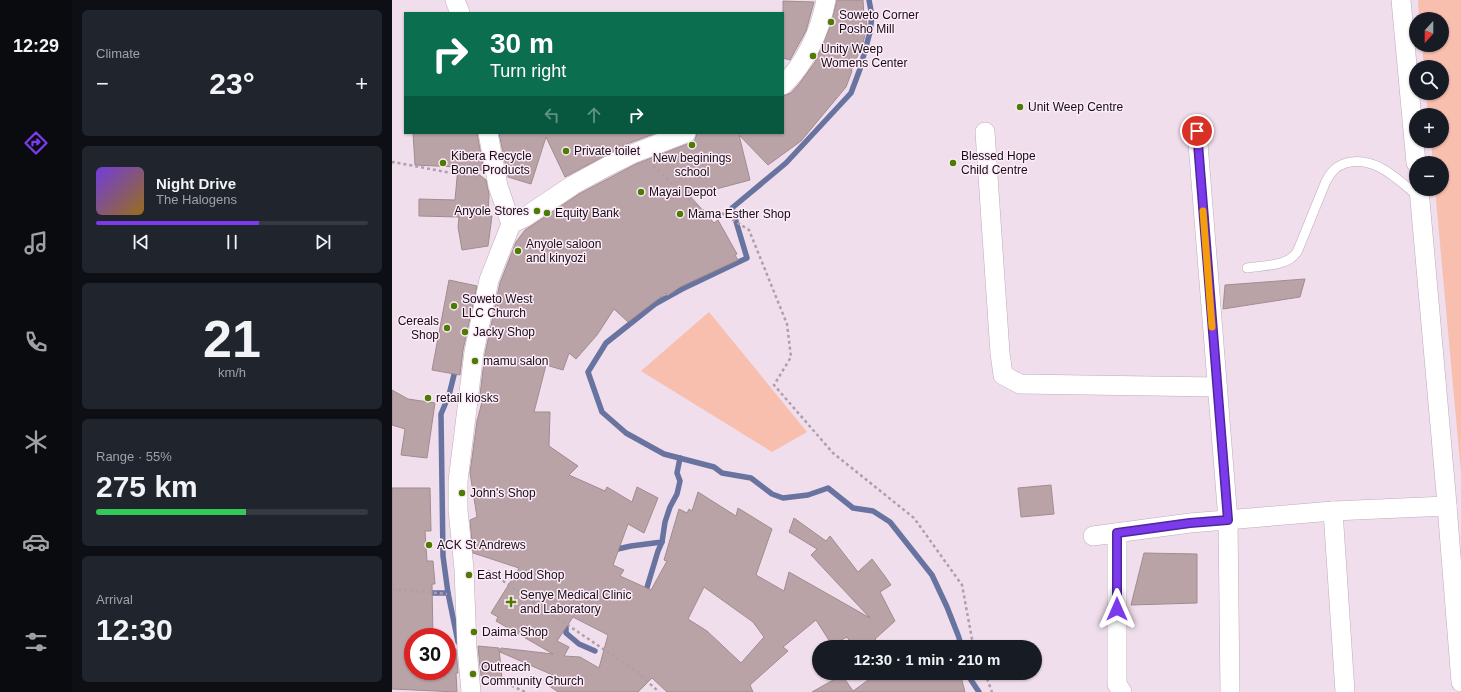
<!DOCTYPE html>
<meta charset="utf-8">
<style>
:root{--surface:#171b24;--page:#20242c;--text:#f1f3f6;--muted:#9ea1a6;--line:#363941;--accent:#7c3aed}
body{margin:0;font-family:Helvetica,sans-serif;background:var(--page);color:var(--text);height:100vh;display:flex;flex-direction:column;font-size:15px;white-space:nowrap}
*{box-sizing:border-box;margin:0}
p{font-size:13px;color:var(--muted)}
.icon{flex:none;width:22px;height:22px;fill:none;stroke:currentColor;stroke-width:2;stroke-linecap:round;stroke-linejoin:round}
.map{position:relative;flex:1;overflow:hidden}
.panel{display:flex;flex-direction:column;gap:10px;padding:10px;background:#0d0f14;width:320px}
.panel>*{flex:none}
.guide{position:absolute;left:12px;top:12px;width:380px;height:122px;border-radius:0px;box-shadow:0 1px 3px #0004;background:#0b6e4f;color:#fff;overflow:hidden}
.needle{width:26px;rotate:201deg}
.buttons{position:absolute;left:1017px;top:12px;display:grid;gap:8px}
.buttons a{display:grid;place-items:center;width:40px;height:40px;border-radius:50%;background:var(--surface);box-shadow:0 1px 3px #0004;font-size:20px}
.speed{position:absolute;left:12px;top:628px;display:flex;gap:8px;font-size:20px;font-weight:700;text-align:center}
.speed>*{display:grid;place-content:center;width:52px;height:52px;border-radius:50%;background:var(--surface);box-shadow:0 1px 3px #0004;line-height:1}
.speed .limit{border:6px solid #d22;background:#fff;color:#111}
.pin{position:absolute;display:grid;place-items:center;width:34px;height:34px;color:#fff;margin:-17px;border:2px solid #fff;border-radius:50%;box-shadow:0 1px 4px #0007}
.me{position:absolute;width:44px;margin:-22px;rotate:0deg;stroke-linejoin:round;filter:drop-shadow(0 0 3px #0008)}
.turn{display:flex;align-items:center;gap:14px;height:84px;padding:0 20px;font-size:18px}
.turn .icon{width:52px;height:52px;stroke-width:2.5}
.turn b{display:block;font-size:28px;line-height:34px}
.lanes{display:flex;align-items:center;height:38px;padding:0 20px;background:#0003;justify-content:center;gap:20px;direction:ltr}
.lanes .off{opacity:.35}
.big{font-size:30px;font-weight:700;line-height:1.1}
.panel .card{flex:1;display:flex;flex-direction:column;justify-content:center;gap:6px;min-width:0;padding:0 14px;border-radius:6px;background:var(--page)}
.panel .dial{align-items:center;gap:0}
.dial b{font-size:52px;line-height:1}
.song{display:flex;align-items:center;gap:12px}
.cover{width:48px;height:48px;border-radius:6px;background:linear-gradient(135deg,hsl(260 70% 55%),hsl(40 70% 35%))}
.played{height:4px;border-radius:2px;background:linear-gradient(90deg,var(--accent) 60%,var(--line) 60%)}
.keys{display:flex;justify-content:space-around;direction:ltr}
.heat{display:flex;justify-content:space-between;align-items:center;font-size:22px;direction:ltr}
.charge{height:6px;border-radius:3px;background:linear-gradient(90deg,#34c759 55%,var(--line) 0)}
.trip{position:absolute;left:420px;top:640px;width:230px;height:40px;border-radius:20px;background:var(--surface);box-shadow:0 1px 3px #0004;font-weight:700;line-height:40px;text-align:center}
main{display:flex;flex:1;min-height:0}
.tab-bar{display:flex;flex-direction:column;width:72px;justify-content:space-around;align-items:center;background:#090b0e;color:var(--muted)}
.tab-bar .icon{width:28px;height:28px}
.tab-bar .selected{color:var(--accent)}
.tab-bar b{font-size:18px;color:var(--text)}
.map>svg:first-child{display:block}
.green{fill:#f8beae}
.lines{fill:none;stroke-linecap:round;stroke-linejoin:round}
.stream{stroke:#6873a0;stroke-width:5.5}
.building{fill:#baa3a7;stroke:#a28b90;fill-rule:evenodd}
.lane-casing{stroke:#beacb9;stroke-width:10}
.street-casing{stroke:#beacb9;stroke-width:20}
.path{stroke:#ae9faa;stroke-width:2.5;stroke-dasharray:3 3;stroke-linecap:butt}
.lane{stroke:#fff;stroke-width:9}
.street{stroke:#fff;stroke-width:19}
.route-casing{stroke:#51269a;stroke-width:10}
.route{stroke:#7c3aed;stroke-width:7}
.slow{stroke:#f59e0b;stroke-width:7}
.poi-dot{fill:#4d7c03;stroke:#feebf9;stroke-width:1.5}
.labels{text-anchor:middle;stroke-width:3;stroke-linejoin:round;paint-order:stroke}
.poi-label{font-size:12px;fill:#140e13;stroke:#feebf9;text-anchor:start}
</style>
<main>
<nav class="tab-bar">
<b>12:29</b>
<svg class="icon selected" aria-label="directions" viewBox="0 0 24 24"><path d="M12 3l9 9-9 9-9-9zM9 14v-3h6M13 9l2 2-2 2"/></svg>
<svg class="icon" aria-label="music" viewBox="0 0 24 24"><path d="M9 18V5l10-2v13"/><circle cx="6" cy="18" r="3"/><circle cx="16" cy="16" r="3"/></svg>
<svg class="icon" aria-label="phone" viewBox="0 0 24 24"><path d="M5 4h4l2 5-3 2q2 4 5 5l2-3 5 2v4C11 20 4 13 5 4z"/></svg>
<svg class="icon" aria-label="climate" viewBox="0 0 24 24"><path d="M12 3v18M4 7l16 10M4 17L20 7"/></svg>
<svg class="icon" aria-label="car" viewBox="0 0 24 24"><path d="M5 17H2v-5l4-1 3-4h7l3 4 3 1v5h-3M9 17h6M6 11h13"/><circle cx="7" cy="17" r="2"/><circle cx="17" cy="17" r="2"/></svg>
<svg class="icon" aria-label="filters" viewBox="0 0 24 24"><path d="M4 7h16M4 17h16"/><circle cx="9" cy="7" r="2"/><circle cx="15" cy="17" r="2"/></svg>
</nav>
<section class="panel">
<div class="card"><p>Climate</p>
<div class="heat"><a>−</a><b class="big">23°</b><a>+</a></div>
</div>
<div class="card">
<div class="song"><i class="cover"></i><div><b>Night Drive</b><p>The Halogens</p></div></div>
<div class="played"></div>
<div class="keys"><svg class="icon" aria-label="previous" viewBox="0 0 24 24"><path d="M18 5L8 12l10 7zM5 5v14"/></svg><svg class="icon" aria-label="pause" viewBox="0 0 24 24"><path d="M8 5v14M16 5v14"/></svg><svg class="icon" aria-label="next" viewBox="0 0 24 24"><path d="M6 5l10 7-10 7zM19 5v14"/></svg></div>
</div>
<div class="card dial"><b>21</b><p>km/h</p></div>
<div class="card"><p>Range · 55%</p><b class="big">275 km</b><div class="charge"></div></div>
<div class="card"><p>Arrival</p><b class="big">12:30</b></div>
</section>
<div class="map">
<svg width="1069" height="692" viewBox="0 0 1069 692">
<rect width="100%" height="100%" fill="#f0deec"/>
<!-- green -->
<g class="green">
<polygon points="1026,0 1069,0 1069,473 1043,189 1050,189 1050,163 1041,163 1039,141 1050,141 1050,115 1036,115 1034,93 1050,93 1050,67 1032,67 1030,45 1050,45 1050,19 1027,19"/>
<polygon points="317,312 415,432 380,452 249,371"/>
</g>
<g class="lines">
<!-- stream -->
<g class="stream">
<polyline points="477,0 480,16 478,32 468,69 459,93 394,163 340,208 355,258 290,289 263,304 214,343 196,372 210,412 234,433 272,454 322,467 330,473 359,478 380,494 391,498 416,495 436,488 461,508 481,511 498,522 540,575 555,607 566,635 570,647"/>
<polyline points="64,367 57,395 49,414 51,556 56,593 66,642"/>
<polyline points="221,550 239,546 270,542 273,522 278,507 285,494 288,481 285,473 288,458"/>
<polyline points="34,593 56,593"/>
<polyline points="253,594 266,551 270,542"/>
<polyline points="174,622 174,633 187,644 203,651"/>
<polyline points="577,673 579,680 587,692"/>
</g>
</g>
<!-- building -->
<g class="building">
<path d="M 445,0 L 471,0 L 472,16 L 474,16 L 475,26 L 471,43 L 459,71 L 460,71 L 454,87 L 409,141 L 376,165 L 347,135 L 358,180 L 298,196 L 322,223 L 326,220 L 345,254 L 343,255 L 346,260 L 288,287 L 275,296 L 274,293 L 236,322 L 222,309 L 205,335 L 184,359 L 177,353 L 171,370 L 154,365 L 142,412 L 158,412 L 157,446 L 186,466 L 177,475 L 213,491 L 215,487 L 240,502 L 245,487 L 266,498 L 252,533 L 236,524 L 221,565 L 232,570 L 228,576 L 259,590 L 275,561 L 272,560 L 287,509 L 295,513 L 297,509 L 300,511 L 306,492 L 344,516 L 346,508 L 380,529 L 364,575 L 392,591 L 397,572 L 478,618 L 419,555 L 425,549 L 397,532 L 402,518 L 434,541 L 438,536 L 466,572 L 480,559 L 492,575 L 499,585 L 488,592 L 503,621 L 483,639 L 488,647 L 461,647 L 455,637 L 440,645 L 424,620 L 391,647 L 396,651 L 358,685 L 361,692 L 275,692 L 260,678 L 246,692 L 166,692 L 156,685 L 163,676 L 108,652 L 109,648 L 161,654 L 104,621 L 106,617 L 99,613 L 127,568 L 81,553 L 78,520 L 85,517 L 78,473 L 85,421 L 91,398 L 88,395 L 93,354 L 108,283 L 124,242 L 133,230 L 187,194 L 244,164 L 298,143 L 303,140 L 305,133 L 391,133 L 391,96 L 399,93 L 407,84 L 423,62 L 438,27 ZM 312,587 L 361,622 L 372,637 L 349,663 L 315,631 L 296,619 ZM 181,617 L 216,635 L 207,668 L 188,657 L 172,656 L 177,647 L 165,641 Z"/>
<polygon points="391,1 422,2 414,31 398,60 391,58"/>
<polygon points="21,133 85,133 92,171 76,166 94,180 97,194 96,216 100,216 96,246 70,250 66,227 67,217 27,216 27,199 63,200 66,167 23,165"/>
<polygon points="107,133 264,133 235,144 173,177 154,137 139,184 116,177"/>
<polygon points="913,279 908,297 831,309 833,285"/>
<polygon points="57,280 85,286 71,350 68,375 40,370"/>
<polygon points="0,390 16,399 43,403 35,458 9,455 13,429 0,425"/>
<polygon points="659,485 662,514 629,517 626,488"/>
<polygon points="0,488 38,488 39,531 33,531 35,561 41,561 43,584 40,584 41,637 21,637 21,671 55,671 55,650 64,649 66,673 64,673 65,692 0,689"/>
<polygon points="752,553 805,554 805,603 739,605"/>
<polygon points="86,646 107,648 110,679 89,676"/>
<polygon points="486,673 568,673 573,692 420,692 450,675 461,691"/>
</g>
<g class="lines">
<!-- lane casing -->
<g class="lane-casing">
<path id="lane" d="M 855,268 C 871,265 898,267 906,250 L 934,181 C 939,172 944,166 954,163 C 983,155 1006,180 1026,196"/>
</g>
<!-- street casing -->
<g class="street-casing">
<g id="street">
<polyline points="63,0 68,13"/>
<polyline points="1009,0 1024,163"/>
<path d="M 391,85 C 414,63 428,31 434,0"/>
<polyline points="805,131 836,520 838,692"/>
<polyline points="593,132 608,353 611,375 628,384 825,387"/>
<polyline points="96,133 106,186 119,224"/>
<polyline points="1027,189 1054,493 1069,682"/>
<polyline points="941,511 953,692"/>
<polyline points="725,533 725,684 730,692"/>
<polyline points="701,536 798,523 941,511 1055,506"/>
<polyline points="79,692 75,648 72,569 66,510 66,481 82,352 97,280 119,224 133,217 181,185 216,166 240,154 294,133"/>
</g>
</g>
<!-- path -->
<g class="path">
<polyline points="0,163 1,162 86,178"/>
<path d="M 261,166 C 282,184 299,206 324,218 L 330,213 L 357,230 L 395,324 L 399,357 L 382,385 L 441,453 L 522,518 L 570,585 L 580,639 L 583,647"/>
<polyline points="90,570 95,570 245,672 267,692"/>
<polyline points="0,589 55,594"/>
<polyline points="593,673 600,692"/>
<polyline points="96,680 118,685 133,692"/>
</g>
<!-- lane -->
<use href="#lane" class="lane"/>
<!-- street -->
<use href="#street" class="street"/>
</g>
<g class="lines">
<!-- route casing -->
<g class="route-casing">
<polyline id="route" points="725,609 725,533 798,523 836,520 805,131"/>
</g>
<!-- route -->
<use href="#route" class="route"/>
<!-- slow -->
<polyline class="slow" points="811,211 820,327"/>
</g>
<!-- markers -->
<g class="poi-dot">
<circle cx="439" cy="22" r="4"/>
<circle cx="421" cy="56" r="4"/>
<circle cx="628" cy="107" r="4"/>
<circle cx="300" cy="145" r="4"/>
<circle cx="174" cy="151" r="4"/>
<circle cx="51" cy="163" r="4"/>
<circle cx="561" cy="163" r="4"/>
<circle cx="249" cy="192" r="4"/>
<circle cx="145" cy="211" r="4"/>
<circle cx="155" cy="213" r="4"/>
<circle cx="288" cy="214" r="4"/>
<circle cx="126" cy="251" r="4"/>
<circle cx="62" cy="306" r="4"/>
<circle cx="55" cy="328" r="4"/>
<circle cx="73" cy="332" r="4"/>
<circle cx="83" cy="361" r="4"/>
<circle cx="36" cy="398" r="4"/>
<circle cx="70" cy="493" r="4"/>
<circle cx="37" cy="545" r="4"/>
<circle cx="77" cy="575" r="4"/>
<path d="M117 596h4v4h4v4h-4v4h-4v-4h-4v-4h4z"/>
<circle cx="82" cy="632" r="4"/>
<circle cx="81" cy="674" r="4"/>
</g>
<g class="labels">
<!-- poi labels -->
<g class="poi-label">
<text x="447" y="19">Soweto Corner<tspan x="447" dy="14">Posho Mill</tspan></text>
<text x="429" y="53">Unity Weep<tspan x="429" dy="14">Womens Center</tspan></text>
<text x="636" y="111">Unit Weep Centre</text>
<text x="182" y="155">Private toilet</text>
<text x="59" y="160">Kibera Recycle<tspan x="59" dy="14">Bone Products</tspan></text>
<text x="569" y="160">Blessed Hope<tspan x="569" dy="14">Child Centre</tspan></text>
<text x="300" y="162" text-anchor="middle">New beginings<tspan x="300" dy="14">school</tspan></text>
<text x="257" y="196">Mayai Depot</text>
<text x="137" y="215" text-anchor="end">Anyole Stores</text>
<text x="163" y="217">Equity Bank</text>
<text x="296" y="218">Mama Esther Shop</text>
<text x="134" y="248">Anyole saloon<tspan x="134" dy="14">and kinyozi</tspan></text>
<text x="70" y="303">Soweto West<tspan x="70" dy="14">LLC Church</tspan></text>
<text x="47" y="325" text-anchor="end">Cereals<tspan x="47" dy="14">Shop</tspan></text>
<text x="81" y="336">Jacky Shop</text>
<text x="91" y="365">mamu salon</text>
<text x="44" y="402">retail kiosks</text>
<text x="78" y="497">John's Shop</text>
<text x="45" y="549">ACK St Andrews</text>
<text x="85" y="579">East Hood Shop</text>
<text x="128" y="599">Senye Medical Clinic<tspan x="128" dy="14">and Laboratory</tspan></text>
<text x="90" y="636">Daima Shop</text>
<text x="89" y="671">Outreach<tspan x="89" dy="14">Community Church</tspan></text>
</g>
</g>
</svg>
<div class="buttons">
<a><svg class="needle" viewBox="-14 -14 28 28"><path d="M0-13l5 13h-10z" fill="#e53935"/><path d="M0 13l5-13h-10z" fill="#9ea1a6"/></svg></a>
<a><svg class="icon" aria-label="search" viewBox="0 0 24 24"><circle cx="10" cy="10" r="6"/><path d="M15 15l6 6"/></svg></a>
<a>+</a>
<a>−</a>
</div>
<div class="speed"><div class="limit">30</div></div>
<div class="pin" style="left:805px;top:131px;background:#d93025"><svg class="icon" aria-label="arrive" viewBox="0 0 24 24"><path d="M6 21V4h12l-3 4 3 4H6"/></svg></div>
<svg class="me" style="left:725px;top:609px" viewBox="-20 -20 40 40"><path d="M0-17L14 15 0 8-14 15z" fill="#7c3aed" stroke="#fff" stroke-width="4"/></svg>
<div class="trip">12:30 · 1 min · 210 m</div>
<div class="guide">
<div class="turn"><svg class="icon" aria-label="right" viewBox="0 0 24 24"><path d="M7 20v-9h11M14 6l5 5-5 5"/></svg><div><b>30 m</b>Turn right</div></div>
<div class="lanes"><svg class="icon off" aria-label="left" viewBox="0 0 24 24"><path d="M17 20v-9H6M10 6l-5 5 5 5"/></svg><svg class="icon off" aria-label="ahead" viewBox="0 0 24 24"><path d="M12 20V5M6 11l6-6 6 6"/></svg><svg class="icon" aria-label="right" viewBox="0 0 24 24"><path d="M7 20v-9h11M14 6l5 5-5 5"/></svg></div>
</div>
</div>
</main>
